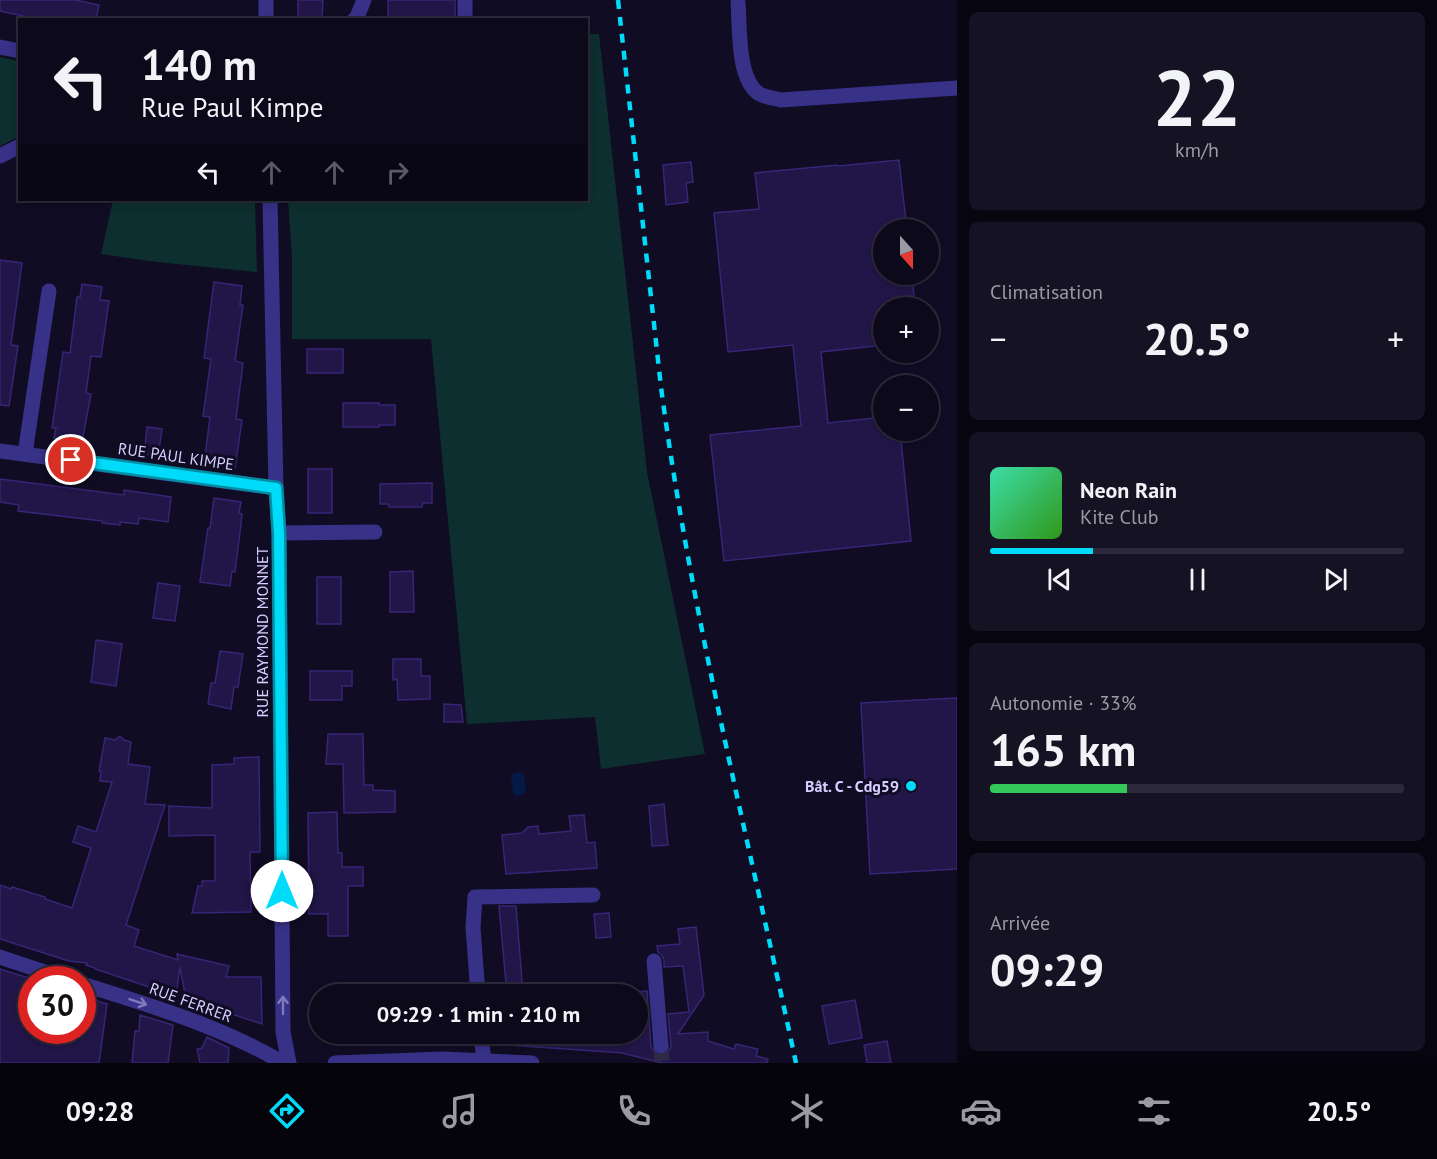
<!DOCTYPE html>
<html lang="fr">
<meta charset="utf-8">
<style>
:root{--surface:#0c091b;--page:#151224;--text:#f1f3f6;--muted:#9a9aa3;--line:#2c2a3a;--accent:#00dbfa}
body{margin:0;font-family:"PT Sans",sans-serif;background:var(--page);color:var(--text);height:100vh;display:flex;flex-direction:column;font-size:22px;white-space:nowrap}
*{box-sizing:border-box;margin:0}
p{font-size:20px;color:var(--muted)}
.icon{flex:none;width:33px;height:33px;fill:none;stroke:currentColor;stroke-width:2;stroke-linecap:round;stroke-linejoin:round}
.map{position:relative;flex:1;overflow:hidden}
.drawer{display:flex;flex-direction:column;gap:12px;padding:12px;background:#07050f;width:480px}
.drawer>*{flex:none}
.top-card{position:absolute;left:18px;top:18px;width:570px;height:183px;border-radius:0px;box-shadow:0 3px 9px #0003,0 0 0 2px var(--line);background:#0c091b;color:var(--text);overflow:hidden}
.needle{width:39px;rotate:159deg}
.fabs{position:absolute;left:873px;top:219px;display:grid;gap:12px}
.fabs a{display:grid;place-items:center;width:66px;height:66px;border-radius:50%;background:var(--surface);box-shadow:0 3px 9px #0003,0 0 0 2px var(--line);font-size:30px}
.speed{position:absolute;left:18px;top:966px;display:flex;gap:12px;font-size:30px;font-weight:700;text-align:center}
.speed>*{display:grid;place-content:center;width:78px;height:78px;border-radius:50%;background:var(--surface);box-shadow:0 3px 9px #0003,0 0 0 2px var(--line);line-height:1}
.speed .limit{border:9px solid #d22;background:#fff;color:#111}
.pin{position:absolute;display:grid;place-items:center;width:51px;height:51px;color:#fff;margin:-26px;border:3px solid #fff;border-radius:50%;box-shadow:0 2px 6px #0007}
.me{position:absolute;width:66px;margin:-33px;rotate:0deg;stroke-linejoin:round;filter:drop-shadow(0 0 4px #0008)}
.turn{display:flex;align-items:center;gap:21px;height:126px;padding:0 24px;font-size:27px}
.turn .icon{width:78px;height:78px;stroke-width:2.5}
.turn b{display:block;font-size:42px;line-height:51px}
.lanes{display:flex;align-items:center;height:57px;padding:0 24px;background:#0003;justify-content:center;gap:30px;direction:ltr}
.lanes .off{opacity:.35}
.big{font-size:45px;font-weight:700;line-height:1.1}
.drawer .card{flex:1;display:flex;flex-direction:column;justify-content:center;gap:9px;min-width:0;padding:0 21px;border-radius:9px;background:var(--page)}
.drawer .dial{align-items:center;gap:0}
.dial b{font-size:78px;line-height:1}
.song{display:flex;align-items:center;gap:18px}
.cover{width:72px;height:72px;border-radius:9px;background:linear-gradient(135deg,hsl(160 70% 55%),hsl(110 70% 35%))}
.played{height:6px;border-radius:3px;background:linear-gradient(90deg,var(--accent) 25%,var(--line) 25%)}
.keys{display:flex;justify-content:space-around;direction:ltr}
.heat{display:flex;justify-content:space-between;align-items:center;font-size:33px;direction:ltr}
.charge{height:9px;border-radius:4px;background:linear-gradient(90deg,#34c759 33%,var(--line) 0)}
.trip{position:absolute;left:309px;top:984px;width:339px;height:60px;border-radius:30px;background:var(--surface);box-shadow:0 3px 9px #0003,0 0 0 2px var(--line);font-weight:700;line-height:60px;text-align:center}
.menu{display:flex;height:96px;justify-content:space-around;align-items:center;background:#05040b;color:var(--muted)}
.menu .icon{width:42px;height:42px}
.menu .current{color:var(--accent)}
.menu b{font-size:27px;color:var(--text)}
main{display:flex;flex:1;min-height:0}
.map>svg:first-child{display:block}
.green{fill:#0e2f2f}
.water{fill:#041a45}
.building{fill:#211647;stroke:#372576;stroke-width:1.5}
.lines{fill:none;stroke-linecap:round;stroke-linejoin:round}
.minor-tunnel{stroke:#2e2945;stroke-width:15;stroke-dasharray:15 8;stroke-linecap:butt}
.minor{stroke:#373288;stroke-width:15}
.rail{stroke:#00dbfa;stroke-width:4.5;stroke-dasharray:9 8;stroke-linecap:butt}
.oneway{stroke:#7f79be}
.route-casing{stroke:#008ea2;stroke-width:15}
.route{stroke:#00dbfa;stroke-width:10}
.poi-dot{fill:#00dbfa;stroke:#100c24;stroke-width:2}
.labels{text-anchor:middle;stroke-width:6;stroke-linejoin:round;paint-order:stroke}
.street-label{font-size:16px;fill:#d6cfff;stroke:#100c24}
.poi-label{font-size:16px;font-weight:bold;fill:#d6cfff;stroke:#100c24;text-anchor:end}
</style>
<main>
<div class="map">
<svg width="957" height="1063" viewBox="0 0 957 1063">
<rect width="100%" height="100%" fill="#100c24"/>
<!-- green -->
<g class="green">
<polygon points="587,34 599,34 647,472 705,754 601,769 595,717 467,724 431,339 292,339 292,257 288,200 586,200"/>
<polygon points="0,57 19,61 20,136 0,146"/>
<polygon points="113,200 249,200 255,201 257,272 157,262 101,254"/>
</g>
<!-- water -->
<polygon class="water" points="521,772 524,775 526,791 523,795 516,796 513,793 511,776 514,773"/>
<!-- building -->
<g class="building">
<polygon points="0,0 76,0 99,5 96,20 41,20 0,11"/>
<polygon points="298,0 323,0 322,20 298,20"/>
<rect x="388" y="0" width="67" height="20"/>
<polygon points="899,160 907,230 884,230 884,274 912,274 915,308 884,308 884,345 821,352 828,423 884,417 884,430 900,430 911,541 724,561 710,435 801,426 793,345 728,352 714,213 759,209 755,173 837,165 838,166"/>
<polygon points="691,162 693,182 686,183 688,202 666,205 663,165"/>
<polygon points="0,260 22,263 11,345 18,346 9,406 0,405"/>
<polygon points="214,282 242,286 240,305 243,305 235,361 243,363 236,419 242,420 235,468 204,464 210,417 203,416 211,359 204,358"/>
<polygon points="82,284 102,287 100,300 109,301 101,357 91,356 86,393 91,394 82,442 54,438 56,428 52,428 63,352 70,353 77,297 80,297"/>
<rect x="307" y="349" width="36" height="24"/>
<polygon points="343,403 379,403 379,405 395,405 395,425 379,425 379,427 343,427"/>
<polygon points="147,427 162,429 158,457 144,455"/>
<rect x="308" y="469" width="24" height="44"/>
<polygon points="0,479 124,495 124,490 171,497 168,522 139,518 138,524 120,522 120,525 102,523 102,521 18,511 19,505 0,502"/>
<polygon points="432,483 432,503 423,503 422,507 389,507 389,504 380,504 380,484"/>
<polygon points="214,498 241,502 239,513 242,514 240,532 235,572 232,571 230,586 200,582 205,547 208,528 210,528"/>
<polygon points="413,571 414,612 390,612 390,572"/>
<rect x="317" y="577" width="24" height="47"/>
<polygon points="158,583 180,586 175,621 153,618"/>
<polygon points="96,640 122,644 116,686 91,682"/>
<polygon points="220,651 243,654 238,687 234,687 231,709 208,704 211,683 215,683"/>
<polygon points="393,659 421,659 421,676 430,676 430,699 398,700 397,679 393,680"/>
<polygon points="310,671 352,671 352,686 342,686 342,700 310,700"/>
<polygon points="957,698 957,869 870,874 861,703"/>
<polygon points="444,704 461,705 463,722 444,722"/>
<polygon points="328,734 363,734 364,785 373,785 373,790 395,791 395,812 344,813 343,764 326,764"/>
<polygon points="120,736 124,740 131,742 128,764 150,767 145,804 165,805 126,925 139,930 134,946 178,960 177,954 229,966 226,977 261,977 262,1024 186,999 180,967 176,996 95,969 95,968 86,965 87,963 69,961 0,939 0,885 11,889 12,887 45,897 45,899 72,908 91,848 73,842 78,826 96,832 112,782 100,781 101,771 99,771 105,738 115,740"/>
<polygon points="259,757 260,852 250,852 251,912 192,913 198,886 202,886 202,881 215,881 215,835 169,836 169,806 212,808 212,765 234,764 234,758"/>
<polygon points="664,804 668,845 652,846 649,806"/>
<polygon points="337,812 338,853 342,853 342,867 363,867 363,886 348,886 348,936 328,936 328,914 309,914 308,813"/>
<polygon points="584,815 587,843 595,842 597,868 506,874 502,835 522,833 528,827 538,826 539,834 571,831 569,816"/>
<polygon points="499,906 516,906 523,994 507,994"/>
<polygon points="609,913 611,937 596,938 594,914"/>
<polygon points="696,927 704,995 678,1034 708,1032 708,1041 734,1049 736,1044 758,1049 756,1056 768,1059 767,1063 662,1063 622,1053 509,1045 510,1034 641,1034 638,992 647,991 651,1047 656,1054 661,1056 666,1054 669,1051 671,1046 668,1014 689,1012 683,966 664,967 664,960 662,955 658,952 657,946 680,944 678,929"/>
<polygon points="0,969 32,979 32,1030 82,1030 82,996 107,1004 99,1063 0,1063"/>
<polygon points="855,1000 862,1038 829,1044 822,1006"/>
<polygon points="140,1015 173,1025 168,1063 132,1063 135,1031 139,1031"/>
<polygon points="207,1037 229,1048 228,1063 200,1063 197,1049 202,1048"/>
<polygon points="887,1041 891,1063 867,1063 864,1045"/>
</g>
<g class="lines">
<!-- minor-tunnel -->
<polyline class="minor-tunnel" points="661,1046 662,1063"/>
<!-- minor -->
<g class="minor">
<polyline points="266,0 266,20"/>
<polyline points="465,0 465,20"/>
<path d="M 738,3 C 740,28 737,77 758,93 C 763,97 774,98 781,100 L 957,88"/>
<polyline points="354,20 357,17 364,0"/>
<polyline points="0,47 20,51"/>
<polyline points="0,156 20,146"/>
<polyline points="270,200 276,488 279,533 283,1032 289,1063"/>
<polyline points="0,451 276,488"/>
<polyline points="25,454 49,291"/>
<polyline points="279,533 375,532"/>
<polyline points="0,957 69,980"/>
<polyline points="654,961 661,1046"/>
<path d="M 82,984 C 151,1006 221,1026 283,1063"/>
<polyline points="478,994 473,928 475,897 593,895"/>
<polyline points="481,1034 484,1061"/>
<polyline points="335,1063 443,1059 532,1063"/>
</g>
<!-- rail -->
<path class="rail" d="M 618,0 L 661,387 C 691,614 748,838 796,1063"/>
</g>
<!-- one-way arrows -->
<defs><path id="oneway-shaft" d="M-6 0H5M1.5-3L5.5 0L1.5 3" fill="none" stroke-width="1.6" stroke-linecap="round" stroke-linejoin="round" transform="scale(1.5)"/></defs>
<g class="oneway">
<use href="#oneway-shaft" transform="translate(138 1002) rotate(18)"/>
<use href="#oneway-shaft" transform="translate(283 1005) rotate(-90)"/>
</g>
<g class="lines">
<!-- route casing -->
<g class="route-casing">
<polyline id="route" points="71,460 276,488 279,533 282,891"/>
</g>
<!-- route -->
<use href="#route" class="route"/>
</g>
<!-- markers -->
<circle class="poi-dot" cx="911" cy="786" r="6"/>
<g class="labels">
<!-- street labels -->
<g class="street-label">
<text transform="translate(176 456) rotate(8)" y="6">RUE PAUL KIMPE</text>
<text transform="translate(262 632) rotate(-90)" y="6">RUE RAYMOND MONNET</text>
<text transform="translate(191 1002) rotate(20)" y="6">RUE FERRER</text>
</g>
<!-- poi labels -->
<g class="poi-label">
<text x="899" y="792">Bât. C - Cdg59</text>
</g>
</g>
</svg>
<div class="fabs">
<a><svg class="needle" viewBox="-14 -14 28 28"><path d="M0-13l5 13h-10z" fill="#e53935"/><path d="M0 13l5-13h-10z" fill="#9a9aa3"/></svg></a>
<a>+</a>
<a>−</a>
</div>
<div class="speed"><div class="limit">30</div></div>
<div class="pin" style="left:71px;top:460px;background:#d93025"><svg class="icon" aria-label="arrive" viewBox="0 0 24 24"><path d="M6 21V4h12l-3 4 3 4H6"/></svg></div>
<svg class="me" style="left:282px;top:891px" viewBox="-20 -20 40 40"><circle r="19" fill="#fff"/><path d="M0-13L10 11 0 6-10 11z" fill="#00dbfa"/></svg>
<div class="trip">09:29 · 1 min · 210 m</div>
<div class="top-card">
<div class="turn"><svg class="icon" aria-label="left" viewBox="0 0 24 24"><path d="M17 20v-9H6M10 6l-5 5 5 5"/></svg><div><b>140 m</b>Rue Paul Kimpe</div></div>
<div class="lanes"><svg class="icon" aria-label="left" viewBox="0 0 24 24"><path d="M17 20v-9H6M10 6l-5 5 5 5"/></svg><svg class="icon off" aria-label="ahead" viewBox="0 0 24 24"><path d="M12 20V5M6 11l6-6 6 6"/></svg><svg class="icon off" aria-label="ahead" viewBox="0 0 24 24"><path d="M12 20V5M6 11l6-6 6 6"/></svg><svg class="icon off" aria-label="right" viewBox="0 0 24 24"><path d="M7 20v-9h11M14 6l5 5-5 5"/></svg></div>
</div>
</div>
<section class="drawer">
<div class="card dial"><b>22</b><p>km/h</p></div>
<div class="card"><p>Climatisation</p>
<div class="heat"><a>−</a><b class="big">20.5°</b><a>+</a></div>
</div>
<div class="card">
<div class="song"><i class="cover"></i><div><b>Neon Rain</b><p>Kite Club</p></div></div>
<div class="played"></div>
<div class="keys"><svg class="icon" aria-label="previous" viewBox="0 0 24 24"><path d="M18 5L8 12l10 7zM5 5v14"/></svg><svg class="icon" aria-label="pause" viewBox="0 0 24 24"><path d="M8 5v14M16 5v14"/></svg><svg class="icon" aria-label="next" viewBox="0 0 24 24"><path d="M6 5l10 7-10 7zM19 5v14"/></svg></div>
</div>
<div class="card"><p>Autonomie · 33%</p><b class="big">165 km</b><div class="charge"></div></div>
<div class="card"><p>Arrivée</p><b class="big">09:29</b></div>
</section>
</main>
<nav class="menu">
<b>09:28</b>
<svg class="icon current" aria-label="directions" viewBox="0 0 24 24"><path d="M12 3l9 9-9 9-9-9zM9 14v-3h6M13 9l2 2-2 2"/></svg>
<svg class="icon" aria-label="music" viewBox="0 0 24 24"><path d="M9 18V5l10-2v13"/><circle cx="6" cy="18" r="3"/><circle cx="16" cy="16" r="3"/></svg>
<svg class="icon" aria-label="phone" viewBox="0 0 24 24"><path d="M5 4h4l2 5-3 2q2 4 5 5l2-3 5 2v4C11 20 4 13 5 4z"/></svg>
<svg class="icon" aria-label="climate" viewBox="0 0 24 24"><path d="M12 3v18M4 7l16 10M4 17L20 7"/></svg>
<svg class="icon" aria-label="car" viewBox="0 0 24 24"><path d="M5 17H2v-5l4-1 3-4h7l3 4 3 1v5h-3M9 17h6M6 11h13"/><circle cx="7" cy="17" r="2"/><circle cx="17" cy="17" r="2"/></svg>
<svg class="icon" aria-label="filters" viewBox="0 0 24 24"><path d="M4 7h16M4 17h16"/><circle cx="9" cy="7" r="2"/><circle cx="15" cy="17" r="2"/></svg>
<b>20.5°</b>
</nav>
